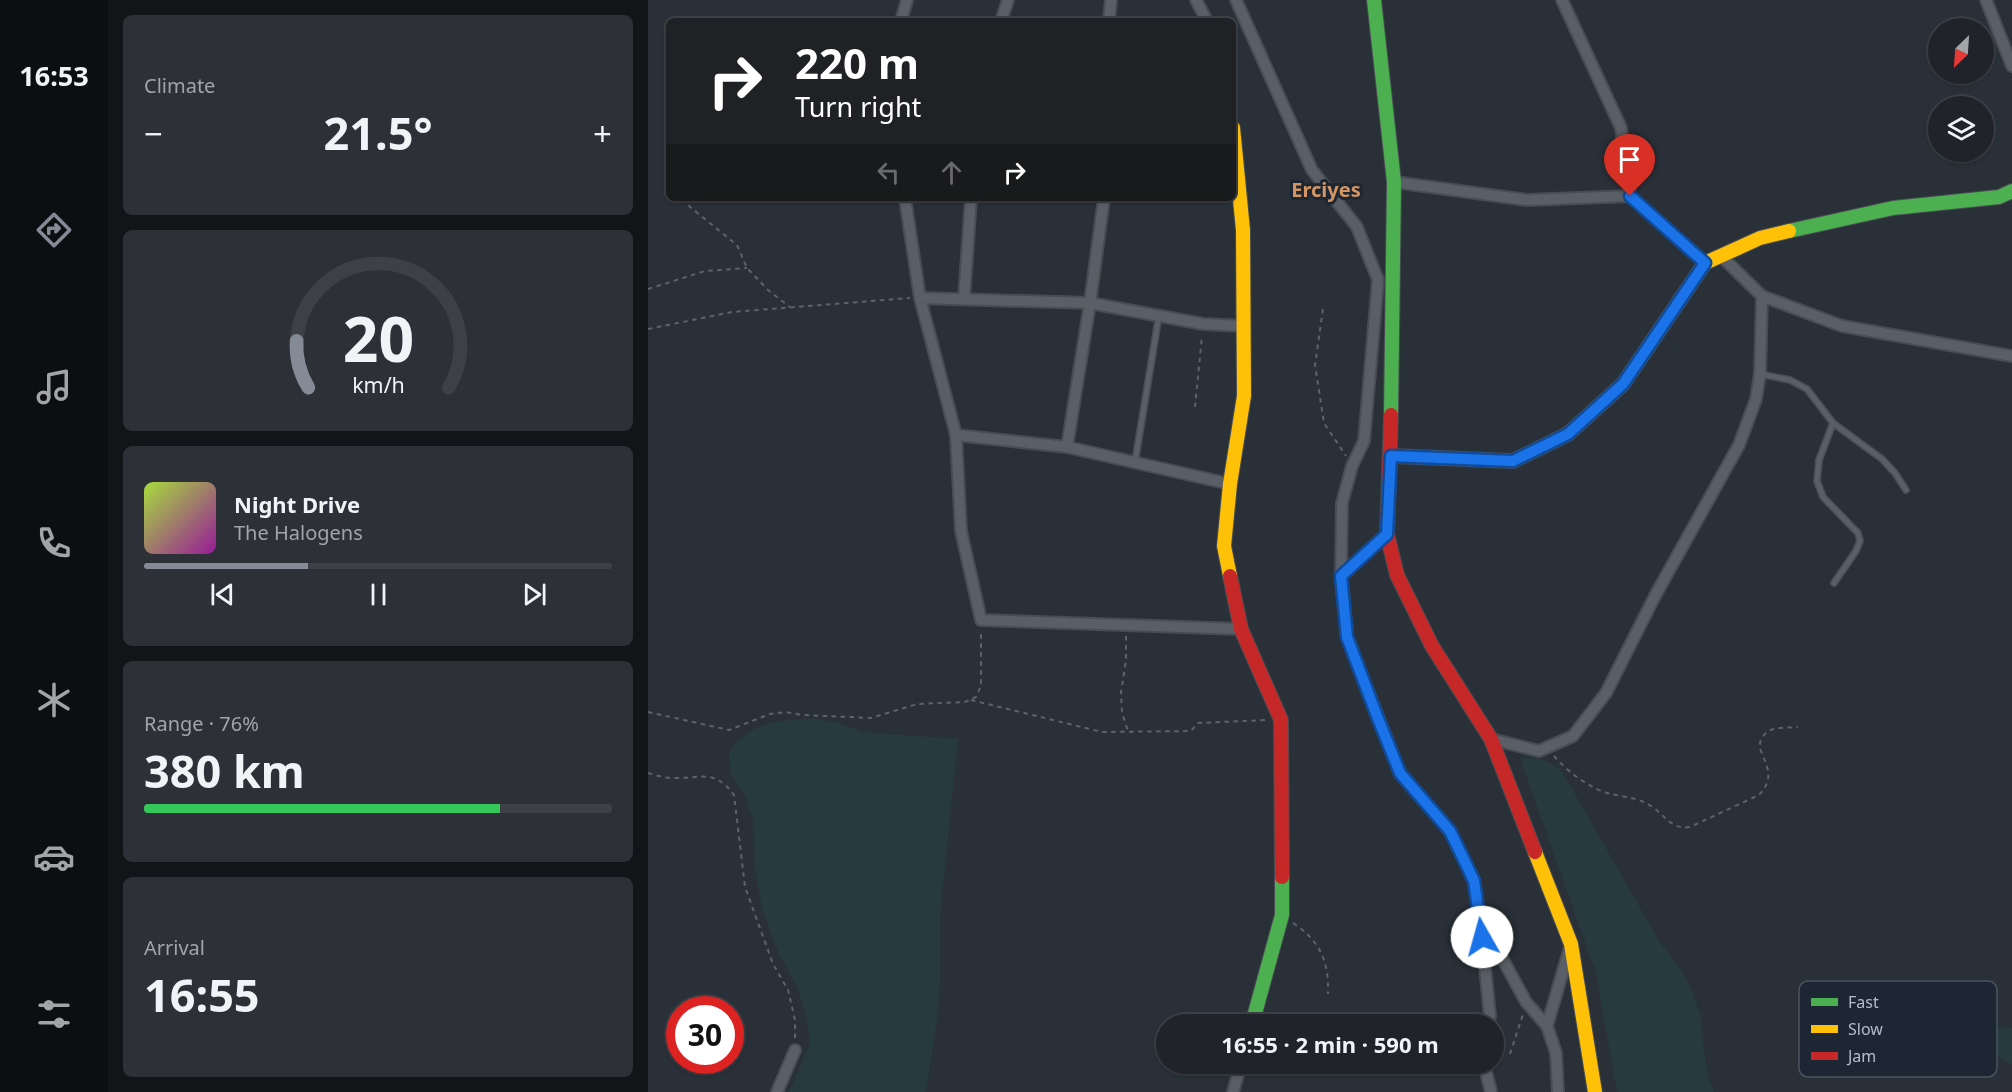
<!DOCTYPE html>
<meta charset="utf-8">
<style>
:root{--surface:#20242a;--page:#2d3036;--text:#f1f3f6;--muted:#a2a4a8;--line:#3d4147;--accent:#848b96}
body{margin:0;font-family:"Noto Sans",sans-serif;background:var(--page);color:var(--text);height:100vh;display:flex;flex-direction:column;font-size:22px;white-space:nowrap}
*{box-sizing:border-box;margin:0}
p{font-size:20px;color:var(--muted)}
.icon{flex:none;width:33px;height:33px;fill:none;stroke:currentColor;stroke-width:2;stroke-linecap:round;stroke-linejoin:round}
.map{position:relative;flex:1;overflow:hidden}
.panel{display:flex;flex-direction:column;gap:15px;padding:15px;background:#121417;width:540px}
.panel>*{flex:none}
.guide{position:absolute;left:18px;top:18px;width:570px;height:183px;border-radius:9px;box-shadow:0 2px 4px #0004,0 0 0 2px var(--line);background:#202124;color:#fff;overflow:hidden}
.needle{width:39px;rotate:205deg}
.tools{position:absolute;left:1280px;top:18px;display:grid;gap:12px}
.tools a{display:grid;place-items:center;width:66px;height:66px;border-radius:50%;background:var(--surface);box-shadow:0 2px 4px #0004,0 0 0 2px var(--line);font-size:30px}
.speed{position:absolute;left:18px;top:996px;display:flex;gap:12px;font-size:30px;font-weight:700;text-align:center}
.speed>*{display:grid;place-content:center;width:78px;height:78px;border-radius:50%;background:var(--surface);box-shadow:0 2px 4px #0004,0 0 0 2px var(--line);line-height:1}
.speed .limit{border:9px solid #d22;background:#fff;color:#111}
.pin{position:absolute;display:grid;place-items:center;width:51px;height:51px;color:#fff;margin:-62px -26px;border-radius:50% 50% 50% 0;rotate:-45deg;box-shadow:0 0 6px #0007}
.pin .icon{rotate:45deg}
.me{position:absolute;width:66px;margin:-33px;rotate:353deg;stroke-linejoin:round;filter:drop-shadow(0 0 4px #0008)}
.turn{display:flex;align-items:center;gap:21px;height:126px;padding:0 30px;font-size:27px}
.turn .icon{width:78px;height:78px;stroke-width:2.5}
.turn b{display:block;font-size:42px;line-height:51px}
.lanes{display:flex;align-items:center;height:57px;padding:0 30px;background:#0003;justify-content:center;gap:30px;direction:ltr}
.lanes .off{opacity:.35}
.big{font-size:45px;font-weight:700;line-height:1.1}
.panel .widget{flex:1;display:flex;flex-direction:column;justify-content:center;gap:9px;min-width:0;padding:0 21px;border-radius:9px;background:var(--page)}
.panel .dial{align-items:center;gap:0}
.dial svg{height:156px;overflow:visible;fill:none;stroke:var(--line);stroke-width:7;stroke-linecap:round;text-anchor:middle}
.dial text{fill:var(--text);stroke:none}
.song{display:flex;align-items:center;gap:18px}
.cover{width:72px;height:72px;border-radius:9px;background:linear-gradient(135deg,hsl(80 70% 55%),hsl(300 70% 35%))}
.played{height:6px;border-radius:3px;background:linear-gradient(90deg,var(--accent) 35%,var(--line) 35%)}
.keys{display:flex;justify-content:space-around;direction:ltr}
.heat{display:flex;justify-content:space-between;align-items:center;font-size:33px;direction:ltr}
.charge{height:9px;border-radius:4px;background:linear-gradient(90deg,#34c759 76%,var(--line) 0)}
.trip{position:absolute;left:508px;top:1014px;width:348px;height:60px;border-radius:30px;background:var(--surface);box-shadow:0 2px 4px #0004,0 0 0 2px var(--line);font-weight:700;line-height:60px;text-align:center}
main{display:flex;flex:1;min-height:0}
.tab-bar{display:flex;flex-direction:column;width:108px;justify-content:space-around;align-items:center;background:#0d0e11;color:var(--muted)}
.tab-bar .icon{width:42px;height:42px}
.tab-bar .active{color:var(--accent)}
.tab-bar b{font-size:27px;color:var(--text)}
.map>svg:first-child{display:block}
.green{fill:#273a3e}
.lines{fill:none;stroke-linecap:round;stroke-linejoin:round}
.lane-casing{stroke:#484c53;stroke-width:8}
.street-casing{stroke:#484c53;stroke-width:14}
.fast-casing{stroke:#484c53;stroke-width:16}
.slow-casing{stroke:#484c53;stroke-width:16}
.jam-casing{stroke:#484c53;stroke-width:16}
.path{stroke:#5d636a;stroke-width:2;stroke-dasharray:4.5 4.5;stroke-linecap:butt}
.lane{stroke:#5a5e66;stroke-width:5}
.street{stroke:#5a5e66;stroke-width:10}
.fast{stroke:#4caf50;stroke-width:14}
.slow{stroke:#ffc107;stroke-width:14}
.jam{stroke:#c62828;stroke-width:14}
.route-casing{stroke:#114b97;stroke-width:15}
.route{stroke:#1a73e8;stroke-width:10}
.labels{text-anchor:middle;stroke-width:6;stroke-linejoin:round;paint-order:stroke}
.neighbourhood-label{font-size:20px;font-weight:bold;fill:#d59563;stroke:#1d2633}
.key{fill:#1d2633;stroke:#4a5360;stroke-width:1.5}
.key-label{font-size:16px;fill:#b4bcc9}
</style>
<main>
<nav class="tab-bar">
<b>16:53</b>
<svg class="icon active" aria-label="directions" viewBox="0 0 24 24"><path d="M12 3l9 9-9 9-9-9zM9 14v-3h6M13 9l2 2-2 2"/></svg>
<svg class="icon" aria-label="music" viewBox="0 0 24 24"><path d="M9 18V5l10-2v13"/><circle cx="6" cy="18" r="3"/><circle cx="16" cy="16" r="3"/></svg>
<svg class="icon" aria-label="phone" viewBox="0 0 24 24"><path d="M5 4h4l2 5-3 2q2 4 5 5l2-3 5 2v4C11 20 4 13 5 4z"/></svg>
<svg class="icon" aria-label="climate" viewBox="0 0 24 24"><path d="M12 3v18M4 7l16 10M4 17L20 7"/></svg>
<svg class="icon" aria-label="car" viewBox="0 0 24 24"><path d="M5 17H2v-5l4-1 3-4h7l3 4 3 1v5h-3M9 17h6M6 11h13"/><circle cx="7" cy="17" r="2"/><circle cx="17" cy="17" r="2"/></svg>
<svg class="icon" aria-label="filters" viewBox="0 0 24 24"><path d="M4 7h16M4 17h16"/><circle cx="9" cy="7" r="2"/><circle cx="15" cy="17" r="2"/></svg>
</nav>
<section class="panel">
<div class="widget"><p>Climate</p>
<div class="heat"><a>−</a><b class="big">21.5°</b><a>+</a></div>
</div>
<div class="widget dial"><svg viewBox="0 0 100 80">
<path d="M14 69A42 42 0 1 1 86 69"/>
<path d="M14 69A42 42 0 0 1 8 45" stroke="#848b96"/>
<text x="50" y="56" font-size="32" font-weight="700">20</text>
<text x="50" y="72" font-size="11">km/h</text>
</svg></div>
<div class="widget">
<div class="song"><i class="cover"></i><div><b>Night Drive</b><p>The Halogens</p></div></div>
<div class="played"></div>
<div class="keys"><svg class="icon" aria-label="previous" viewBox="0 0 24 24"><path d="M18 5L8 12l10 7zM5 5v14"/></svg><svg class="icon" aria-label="pause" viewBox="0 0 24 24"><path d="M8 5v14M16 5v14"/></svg><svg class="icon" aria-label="next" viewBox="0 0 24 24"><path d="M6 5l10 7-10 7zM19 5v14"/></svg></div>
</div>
<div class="widget"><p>Range · 76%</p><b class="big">380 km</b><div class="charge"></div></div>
<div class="widget"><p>Arrival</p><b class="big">16:55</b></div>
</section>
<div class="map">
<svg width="1364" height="1092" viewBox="0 0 1364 1092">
<rect width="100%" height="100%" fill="#2a3038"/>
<!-- green -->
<g class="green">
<polygon points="161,718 188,722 214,732 310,739 292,915 292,984 289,1019 278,1092 141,1092 162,1044 159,1020 151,992 128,947 114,909 107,868 105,818 96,793 83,775 81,758 82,751 90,740 106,729 126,722"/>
<path d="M 872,758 C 889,756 903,761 915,773 L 1011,941 L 1032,968 L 1041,983 L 1052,1014 L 1059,1073 L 1066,1092 L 969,1092 L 948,973 Z"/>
<polygon points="1349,1027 1364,1028 1364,1064 1348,1056 1342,1049 1340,1036"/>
</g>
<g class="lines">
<!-- lane casing -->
<g class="lane-casing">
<g id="lane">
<polyline points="1112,374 1142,380 1159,389 1185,423 1234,459 1247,473 1258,490"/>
<polyline points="1185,423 1171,460 1169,481 1175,497 1210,533 1212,541 1208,551 1186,583"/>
<polyline points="487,462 511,315"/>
</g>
</g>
<!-- street casing -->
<g class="street-casing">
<g id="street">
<polyline points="548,0 559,21"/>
<polyline points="588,0 664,170 709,227 730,280 716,441 704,466 694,503 693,576"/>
<polyline points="914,0 973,128 982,196 1057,263"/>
<polyline points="1338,0 1364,66"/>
<polyline points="253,21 259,0"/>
<polyline points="353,21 360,0"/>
<polyline points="461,21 463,0"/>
<polyline points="746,182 879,200 982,196"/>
<polyline points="257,198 272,298 308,435 313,531 333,620 593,629"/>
<polyline points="1073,256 1114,296 1194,326 1364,356"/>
<polyline points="272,298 442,303 555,324 596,326"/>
<polyline points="316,299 323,198"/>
<polyline points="308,435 419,447 582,484"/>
<polyline points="419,447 442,303 456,198"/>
<polyline points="739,534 693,576 699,637 752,773 802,831 826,881 832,918 842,1016 840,1024"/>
<polyline points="843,739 891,751 925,736 958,693 1008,594 1091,445 1108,399 1112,374 1114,296"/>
<polyline points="835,923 878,1002 899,1026 922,947"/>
<polyline points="899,1026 908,1053 910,1092"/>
<polyline points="836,1064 843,1092"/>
<polyline points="129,1092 147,1050"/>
<polyline points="585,1092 593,1064"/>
</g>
</g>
<!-- fast casing -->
<g class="fast-casing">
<g id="fast">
<polyline points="726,0 746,182 743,415"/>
<polyline points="1141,231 1245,208 1351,197 1364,191"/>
<polyline points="604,1024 634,915 634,877"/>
</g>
</g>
<!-- slow casing -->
<g class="slow-casing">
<g id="slow">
<polyline points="743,456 865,461 920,434 975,384 1057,263 1112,238 1141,231"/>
<polyline points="582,576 576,546 582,484 596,396 595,230 585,128"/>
<polyline points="887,852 923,944 947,1092"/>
</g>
</g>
<!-- jam casing -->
<g class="jam-casing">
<g id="jam">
<polyline points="743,415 739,534 749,575 784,646 843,739 887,852"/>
<polyline points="582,576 593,629 633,720 634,877"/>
</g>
</g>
<!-- path -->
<g class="path">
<polyline points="35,198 42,207 89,245 99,268 120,290 142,307"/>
<polyline points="0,289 57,271 99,268"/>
<polyline points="675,309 667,365 676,423 698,456"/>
<polyline points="0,329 84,312 262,298"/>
<polyline points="547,407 554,336"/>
<polyline points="478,636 478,660 473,693 474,713 480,731"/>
<polyline points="323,700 454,732 543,731 550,723 619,720"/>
<polyline points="0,712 81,730 122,714 138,712 154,715 223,718 269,704 317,702 328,697 333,686 333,632"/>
<path d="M 906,756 C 920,772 942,789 963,794 C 977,797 991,798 1003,806 C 1017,815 1023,830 1042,827 L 1111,795 C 1126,779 1120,768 1113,751 C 1109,742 1116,731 1126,729 C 1133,727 1142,728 1150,727"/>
<path d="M 0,773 C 7,775 16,778 24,778 C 52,779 66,768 86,795 L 97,887 L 125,964 L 140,990 L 147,1020 L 147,1039"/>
<path d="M 645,923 C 672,941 681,961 680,994"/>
<polyline points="862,1054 875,1014"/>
</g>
<!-- lane -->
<use href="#lane" class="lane"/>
<!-- street -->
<use href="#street" class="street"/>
<!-- fast -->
<use href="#fast" class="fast"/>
<!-- slow -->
<use href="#slow" class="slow"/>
<!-- jam -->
<use href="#jam" class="jam"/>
</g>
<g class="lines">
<!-- route casing -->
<g class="route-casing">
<polyline id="route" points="834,937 826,881 818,864 802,831 752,773 729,716 699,637 693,576 739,534 743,456 865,461 920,434 975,384 1057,263 982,196"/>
</g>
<!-- route -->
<use href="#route" class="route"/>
</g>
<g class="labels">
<!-- neighbourhood labels -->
<g class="neighbourhood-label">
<text x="678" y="197">Erciyes</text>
</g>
</g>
<!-- legend -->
<rect x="1151" y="981" width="198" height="96" rx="9" class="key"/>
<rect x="1163" y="998" width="27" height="8" fill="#4caf50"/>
<rect x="1163" y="1025" width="27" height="8" fill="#ffc107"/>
<rect x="1163" y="1052" width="27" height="8" fill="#c62828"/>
<g class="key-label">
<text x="1200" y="1008">Fast</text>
<text x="1200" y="1035">Slow</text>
<text x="1200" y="1062">Jam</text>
</g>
</svg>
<div class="tools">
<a><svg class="needle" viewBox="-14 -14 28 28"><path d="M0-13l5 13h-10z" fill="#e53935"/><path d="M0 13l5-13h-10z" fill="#a2a4a8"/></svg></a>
<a><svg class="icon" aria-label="layers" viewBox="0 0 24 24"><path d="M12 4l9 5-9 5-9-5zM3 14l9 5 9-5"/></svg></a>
</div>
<div class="speed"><div class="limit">30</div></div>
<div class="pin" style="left:982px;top:196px;background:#d93025"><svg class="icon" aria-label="arrive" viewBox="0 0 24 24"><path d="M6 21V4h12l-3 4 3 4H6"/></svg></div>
<svg class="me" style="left:834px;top:937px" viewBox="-20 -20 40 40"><circle r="19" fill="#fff"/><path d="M0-13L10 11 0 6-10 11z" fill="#1a73e8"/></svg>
<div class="trip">16:55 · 2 min · 590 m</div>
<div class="guide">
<div class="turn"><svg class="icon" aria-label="right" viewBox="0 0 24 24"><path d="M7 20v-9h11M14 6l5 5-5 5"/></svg><div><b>220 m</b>Turn right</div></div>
<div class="lanes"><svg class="icon off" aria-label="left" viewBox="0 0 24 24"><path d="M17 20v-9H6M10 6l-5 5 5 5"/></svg><svg class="icon off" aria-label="ahead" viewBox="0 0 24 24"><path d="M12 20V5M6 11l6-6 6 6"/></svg><svg class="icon" aria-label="right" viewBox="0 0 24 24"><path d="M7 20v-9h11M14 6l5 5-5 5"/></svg></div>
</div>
</div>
</main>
